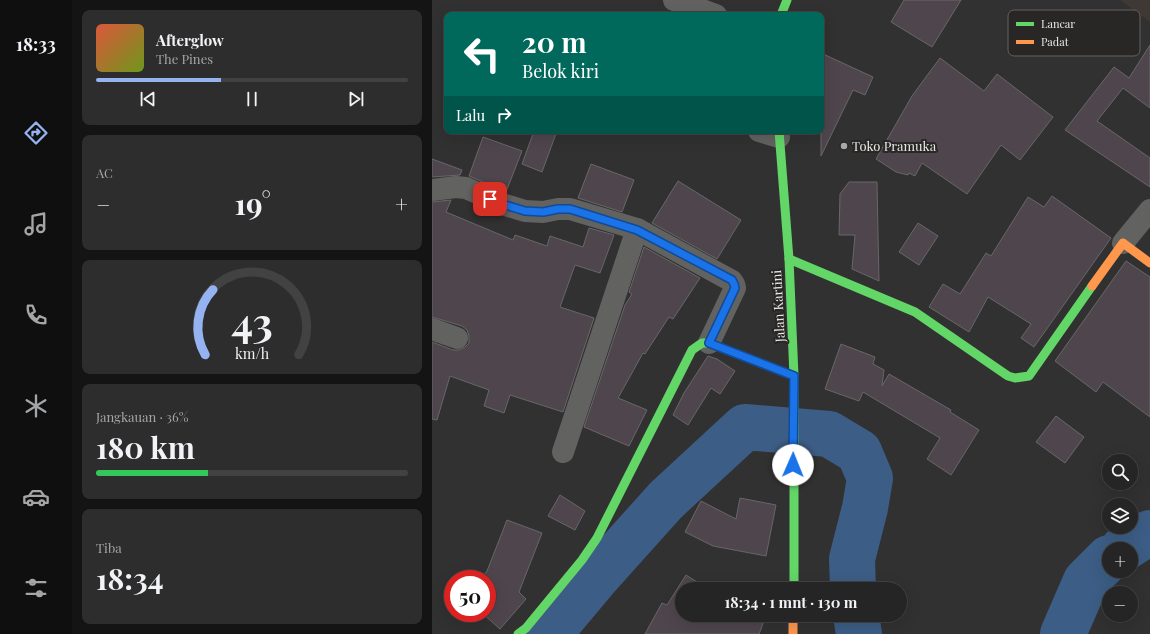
<!DOCTYPE html>
<html lang="id">
<meta charset="utf-8">
<style>
:root{--surface:#262525;--page:#2e2d2d;--text:#f1f3f6;--muted:#a4a5a7;--line:#424242;--accent:#95b2f1}
body{margin:0;font-family:"Playfair Display",serif;background:var(--page);color:var(--text);height:100vh;display:flex;flex-direction:column;font-size:15px;white-space:nowrap}
*{box-sizing:border-box;margin:0}
p{font-size:13px;color:var(--muted)}
.icon{flex:none;width:22px;height:22px;fill:none;stroke:currentColor;stroke-width:2;stroke-linecap:round;stroke-linejoin:round}
.map{position:relative;flex:1;overflow:hidden}
.side{display:flex;flex-direction:column;gap:10px;padding:10px;background:#151414;width:360px}
.side>*{flex:none}
.hud{position:absolute;left:12px;top:12px;width:380px;height:122px;border-radius:8px;box-shadow:0 4px 16px #0002,0 0 0 1px var(--line);background:#00695c;color:#fff;overflow:hidden}
.fabs{position:absolute;left:670px;top:454px;display:grid;gap:8px}
.fabs a{display:grid;place-items:center;width:36px;height:36px;border-radius:50%;background:var(--surface);box-shadow:0 4px 16px #0002,0 0 0 1px var(--line);font-size:20px}
.speed{position:absolute;left:12px;top:570px;display:flex;gap:8px;font-size:20px;font-weight:700;text-align:center}
.speed>*{display:grid;place-content:center;width:52px;height:52px;border-radius:50%;background:var(--surface);box-shadow:0 4px 16px #0002,0 0 0 1px var(--line);line-height:1}
.speed .limit{border:6px solid #d22;background:#fff;color:#111}
.pin{position:absolute;display:grid;place-items:center;width:34px;height:34px;color:#fff;margin:-17px;border-radius:8px;box-shadow:0 2px 6px #0006}
.me{position:absolute;width:44px;margin:-22px;rotate:1deg;stroke-linejoin:round;filter:drop-shadow(0 0 3px #0008)}
.turn{display:flex;align-items:center;gap:14px;height:84px;padding:0 12px;font-size:18px}
.turn .icon{width:52px;height:52px;stroke-width:2.5}
.turn b{display:block;font-size:28px;line-height:34px}
.then{display:flex;align-items:center;height:38px;padding:0 12px;background:#0003;gap:8px;font-size:15px}
.big{font-size:30px;font-weight:700;line-height:1.1}
.side .widget{flex:1;display:flex;flex-direction:column;justify-content:center;gap:6px;min-width:0;padding:0 14px;border-radius:8px;background:var(--page)}
.side .dial{align-items:center;gap:0}
.dial svg{height:104px;overflow:visible;fill:none;stroke:var(--line);stroke-width:7;stroke-linecap:round;text-anchor:middle}
.dial text{fill:var(--text);stroke:none}
.song{display:flex;align-items:center;gap:12px}
.cover{width:48px;height:48px;border-radius:6px;background:linear-gradient(135deg,hsl(10 70% 55%),hsl(80 70% 35%))}
.played{height:4px;border-radius:2px;background:linear-gradient(90deg,var(--accent) 40%,var(--line) 40%)}
.keys{display:flex;justify-content:space-around;direction:ltr}
.heat{display:flex;justify-content:space-between;align-items:center;font-size:22px;direction:ltr}
.charge{height:6px;border-radius:3px;background:linear-gradient(90deg,#34c759 36%,var(--line) 0)}
.trip{position:absolute;left:243px;top:582px;width:232px;height:40px;border-radius:20px;background:var(--surface);box-shadow:0 4px 16px #0002,0 0 0 1px var(--line);font-weight:700;line-height:40px;text-align:center}
main{display:flex;flex:1;min-height:0}
.tab-bar{display:flex;flex-direction:column;width:72px;justify-content:space-around;align-items:center;background:#0f0f0f;color:var(--muted)}
.tab-bar .icon{width:28px;height:28px}
.tab-bar .on{color:var(--accent)}
.tab-bar b{font-size:18px;color:var(--text)}
.map>svg:first-child{display:block}
.built{fill:#3f3834}
.lines{fill:none;stroke-linecap:round;stroke-linejoin:round}
.river{stroke:#3c5d85;stroke-width:46}
.building{fill:#4f464d;stroke:#686767}
.street{stroke:#626261;stroke-width:22}
.fast{stroke:#63d668;stroke-width:9}
.slow{stroke:#ff974d;stroke-width:9}
.route-casing{stroke:#114b97;stroke-width:10}
.route{stroke:#1a73e8;stroke-width:7}
.poi-dot{fill:#aaa8a7;stroke:#292726;stroke-width:1.5}
.labels{text-anchor:middle;stroke-width:4;stroke-linejoin:round;paint-order:stroke}
.poi-label{font-size:13px;fill:#eae8e7;stroke:#292726;text-anchor:start}
.street-label{font-size:13px;fill:#eae8e7;stroke:#292726}
.key{fill:#292726;stroke:#636160;stroke-width:1}
.key-label{font-size:11px;fill:#eae8e7}
</style>
<main>
<nav class="tab-bar">
<b>18:33</b>
<svg class="icon on" aria-label="directions" viewBox="0 0 24 24"><path d="M12 3l9 9-9 9-9-9zM9 14v-3h6M13 9l2 2-2 2"/></svg>
<svg class="icon" aria-label="music" viewBox="0 0 24 24"><path d="M9 18V5l10-2v13"/><circle cx="6" cy="18" r="3"/><circle cx="16" cy="16" r="3"/></svg>
<svg class="icon" aria-label="phone" viewBox="0 0 24 24"><path d="M5 4h4l2 5-3 2q2 4 5 5l2-3 5 2v4C11 20 4 13 5 4z"/></svg>
<svg class="icon" aria-label="climate" viewBox="0 0 24 24"><path d="M12 3v18M4 7l16 10M4 17L20 7"/></svg>
<svg class="icon" aria-label="car" viewBox="0 0 24 24"><path d="M5 17H2v-5l4-1 3-4h7l3 4 3 1v5h-3M9 17h6M6 11h13"/><circle cx="7" cy="17" r="2"/><circle cx="17" cy="17" r="2"/></svg>
<svg class="icon" aria-label="filters" viewBox="0 0 24 24"><path d="M4 7h16M4 17h16"/><circle cx="9" cy="7" r="2"/><circle cx="15" cy="17" r="2"/></svg>
</nav>
<section class="side">
<div class="widget">
<div class="song"><i class="cover"></i><div><b>Afterglow</b><p>The Pines</p></div></div>
<div class="played"></div>
<div class="keys"><svg class="icon" aria-label="previous" viewBox="0 0 24 24"><path d="M18 5L8 12l10 7zM5 5v14"/></svg><svg class="icon" aria-label="pause" viewBox="0 0 24 24"><path d="M8 5v14M16 5v14"/></svg><svg class="icon" aria-label="next" viewBox="0 0 24 24"><path d="M6 5l10 7-10 7zM19 5v14"/></svg></div>
</div>
<div class="widget"><p>AC</p>
<div class="heat"><a>−</a><b class="big">19°</b><a>+</a></div>
</div>
<div class="widget dial"><svg viewBox="0 0 100 80">
<path d="M14 69A42 42 0 1 1 86 69"/>
<path d="M14 69A42 42 0 0 1 20 19" stroke="#95b2f1"/>
<text x="50" y="56" font-size="32" font-weight="700">43</text>
<text x="50" y="72" font-size="11">km/h</text>
</svg></div>
<div class="widget"><p>Jangkauan · 36%</p><b class="big">180 km</b><div class="charge"></div></div>
<div class="widget"><p>Tiba</p><b class="big">18:34</b></div>
</section>
<div class="map">
<svg width="718" height="634" viewBox="0 0 718 634">
<rect width="100%" height="100%" fill="#323131"/>
<!-- built -->
<polygon class="built" points="688,0 718,0 718,22 714,19"/>
<g class="lines">
<!-- river -->
<g class="river">
<polyline points="691,549 711,536 718,533"/>
<polyline points="424,615 427,634"/>
<polyline points="117,634 164,578 234,500 313,427 397,434 427,452 438,478 433,508 420,559 421,589"/>
<polyline points="631,634 654,581 677,558"/>
</g>
</g>
<!-- building -->
<g class="building">
<polygon points="472,0 529,0 500,47 459,22"/>
<polygon points="718,45 718,108 691,88 665,121 718,158 718,187 633,130 682,67 697,78"/>
<polygon points="389,53 441,77 433,95 421,90 389,156"/>
<polygon points="508,58 552,91 565,74 621,117 588,160 569,145 535,194 490,163 483,176 477,173 476,175 464,172 444,159 480,96"/>
<polygon points="102,131 125,131 110,172 90,164"/>
<polygon points="51,137 90,151 74,192 37,176"/>
<polygon points="0,159 30,170 28,175 0,177"/>
<polygon points="159,164 202,180 190,212 146,198"/>
<polygon points="246,181 309,220 285,259 220,223"/>
<polygon points="417,182 445,182 447,281 420,269 423,235 407,235 408,194"/>
<polygon points="620,196 679,238 602,347 589,338 599,324 556,297 537,332 497,307 511,284 528,294 554,253 559,256 596,197 612,207"/>
<polygon points="19,200 14,212 81,240 83,235 115,246 118,236 151,247 157,228 182,235 168,273 143,265 128,307 162,318 131,412 78,395 72,413 52,406 57,390 18,376 5,420 0,419 0,342 21,350 27,350 33,347 37,343 37,336 35,330 30,326 0,317 0,202"/>
<polygon points="486,223 506,236 487,265 467,252"/>
<polygon points="212,247 268,278 241,319 237,317 213,354 211,353 186,398 215,410 197,446 152,427 193,305 200,294 197,292"/>
<polygon points="694,261 718,277 718,417 671,382 664,392 623,361"/>
<polygon points="409,344 443,357 441,364 452,370 450,386 457,374 519,410 518,412 547,430 519,475 495,459 508,438 431,392 427,401 393,389"/>
<polygon points="276,356 285,359 303,371 288,394 279,388 256,425 241,415 252,393"/>
<polygon points="624,416 652,437 633,463 604,442"/>
<polygon points="128,495 153,511 143,530 116,516"/>
<polygon points="308,498 344,505 334,556 281,546 253,532 269,501 304,519"/>
<polygon points="75,520 110,533 87,592 94,599 68,629 50,613 55,613 55,579 48,579 55,571"/>
<polygon points="254,575 276,589 250,589 250,615 332,615 334,616 327,634 213,634 230,603 235,605"/>
</g>
<g class="lines">
<!-- street -->
<g class="street">
<polyline points="242,0 284,15"/>
<polyline points="327,131 347,137"/>
<polyline points="0,190 24,187 34,188 70,204 93,211 111,212 126,209 138,209 205,229 300,281 302,284 303,288 277,343"/>
<polyline points="691,243 718,210"/>
<polyline points="0,329 25,338"/>
<polyline points="131,452 205,229"/>
</g>
<!-- fast -->
<g class="fast">
<polyline points="349,15 355,0"/>
<polyline points="347,131 357,259 362,376 362,589"/>
<polyline points="357,259 483,312 576,376 583,378 597,376 660,286"/>
<polyline points="86,634 94,628 150,560 165,538 260,350 270,343 277,343 362,376"/>
</g>
<!-- slow -->
<g class="slow">
<polyline points="660,286 691,243 718,263"/>
<polyline points="361,615 361,634"/>
</g>
</g>
<g class="lines">
<!-- route casing -->
<g class="route-casing">
<polyline id="route" points="58,199 70,204 93,211 111,212 126,209 138,209 205,230 300,280 302,284 303,288 277,343 362,376 361,465"/>
</g>
<!-- route -->
<use href="#route" class="route"/>
</g>
<!-- markers -->
<circle class="poi-dot" cx="412" cy="146" r="4"/>
<g class="labels">
<!-- poi labels -->
<g class="poi-label">
<text x="420" y="151">Toko Pramuka</text>
</g>
<!-- street labels -->
<g class="street-label">
<text transform="translate(346 306) rotate(-93)" y="5">Jalan Kartini</text>
</g>
</g>
<!-- legend -->
<rect x="576" y="10" width="132" height="46" rx="6" class="key"/>
<rect x="584" y="22" width="18" height="4" fill="#63d668"/>
<rect x="584" y="40" width="18" height="4" fill="#ff974d"/>
<g class="key-label">
<text x="609" y="28">Lancar</text>
<text x="609" y="46">Padat</text>
</g>
</svg>
<div class="fabs">
<a><svg class="icon" aria-label="search" viewBox="0 0 24 24"><circle cx="10" cy="10" r="6"/><path d="M15 15l6 6"/></svg></a>
<a><svg class="icon" aria-label="layers" viewBox="0 0 24 24"><path d="M12 4l9 5-9 5-9-5zM3 14l9 5 9-5"/></svg></a>
<a>+</a>
<a>−</a>
</div>
<div class="speed"><div class="limit">50</div></div>
<div class="pin" style="left:58px;top:199px;background:#d93025"><svg class="icon" aria-label="arrive" viewBox="0 0 24 24"><path d="M6 21V4h12l-3 4 3 4H6"/></svg></div>
<svg class="me" style="left:361px;top:465px" viewBox="-20 -20 40 40"><circle r="19" fill="#fff"/><path d="M0-13L10 11 0 6-10 11z" fill="#1a73e8"/></svg>
<div class="trip">18:34 · 1 mnt · 130 m</div>
<div class="hud">
<div class="turn"><svg class="icon" aria-label="left" viewBox="0 0 24 24"><path d="M17 20v-9H6M10 6l-5 5 5 5"/></svg><div><b>20 m</b>Belok kiri</div></div>
<div class="then">Lalu<svg class="icon" aria-label="right" viewBox="0 0 24 24"><path d="M7 20v-9h11M14 6l5 5-5 5"/></svg></div>
</div>
</div>
</main>
